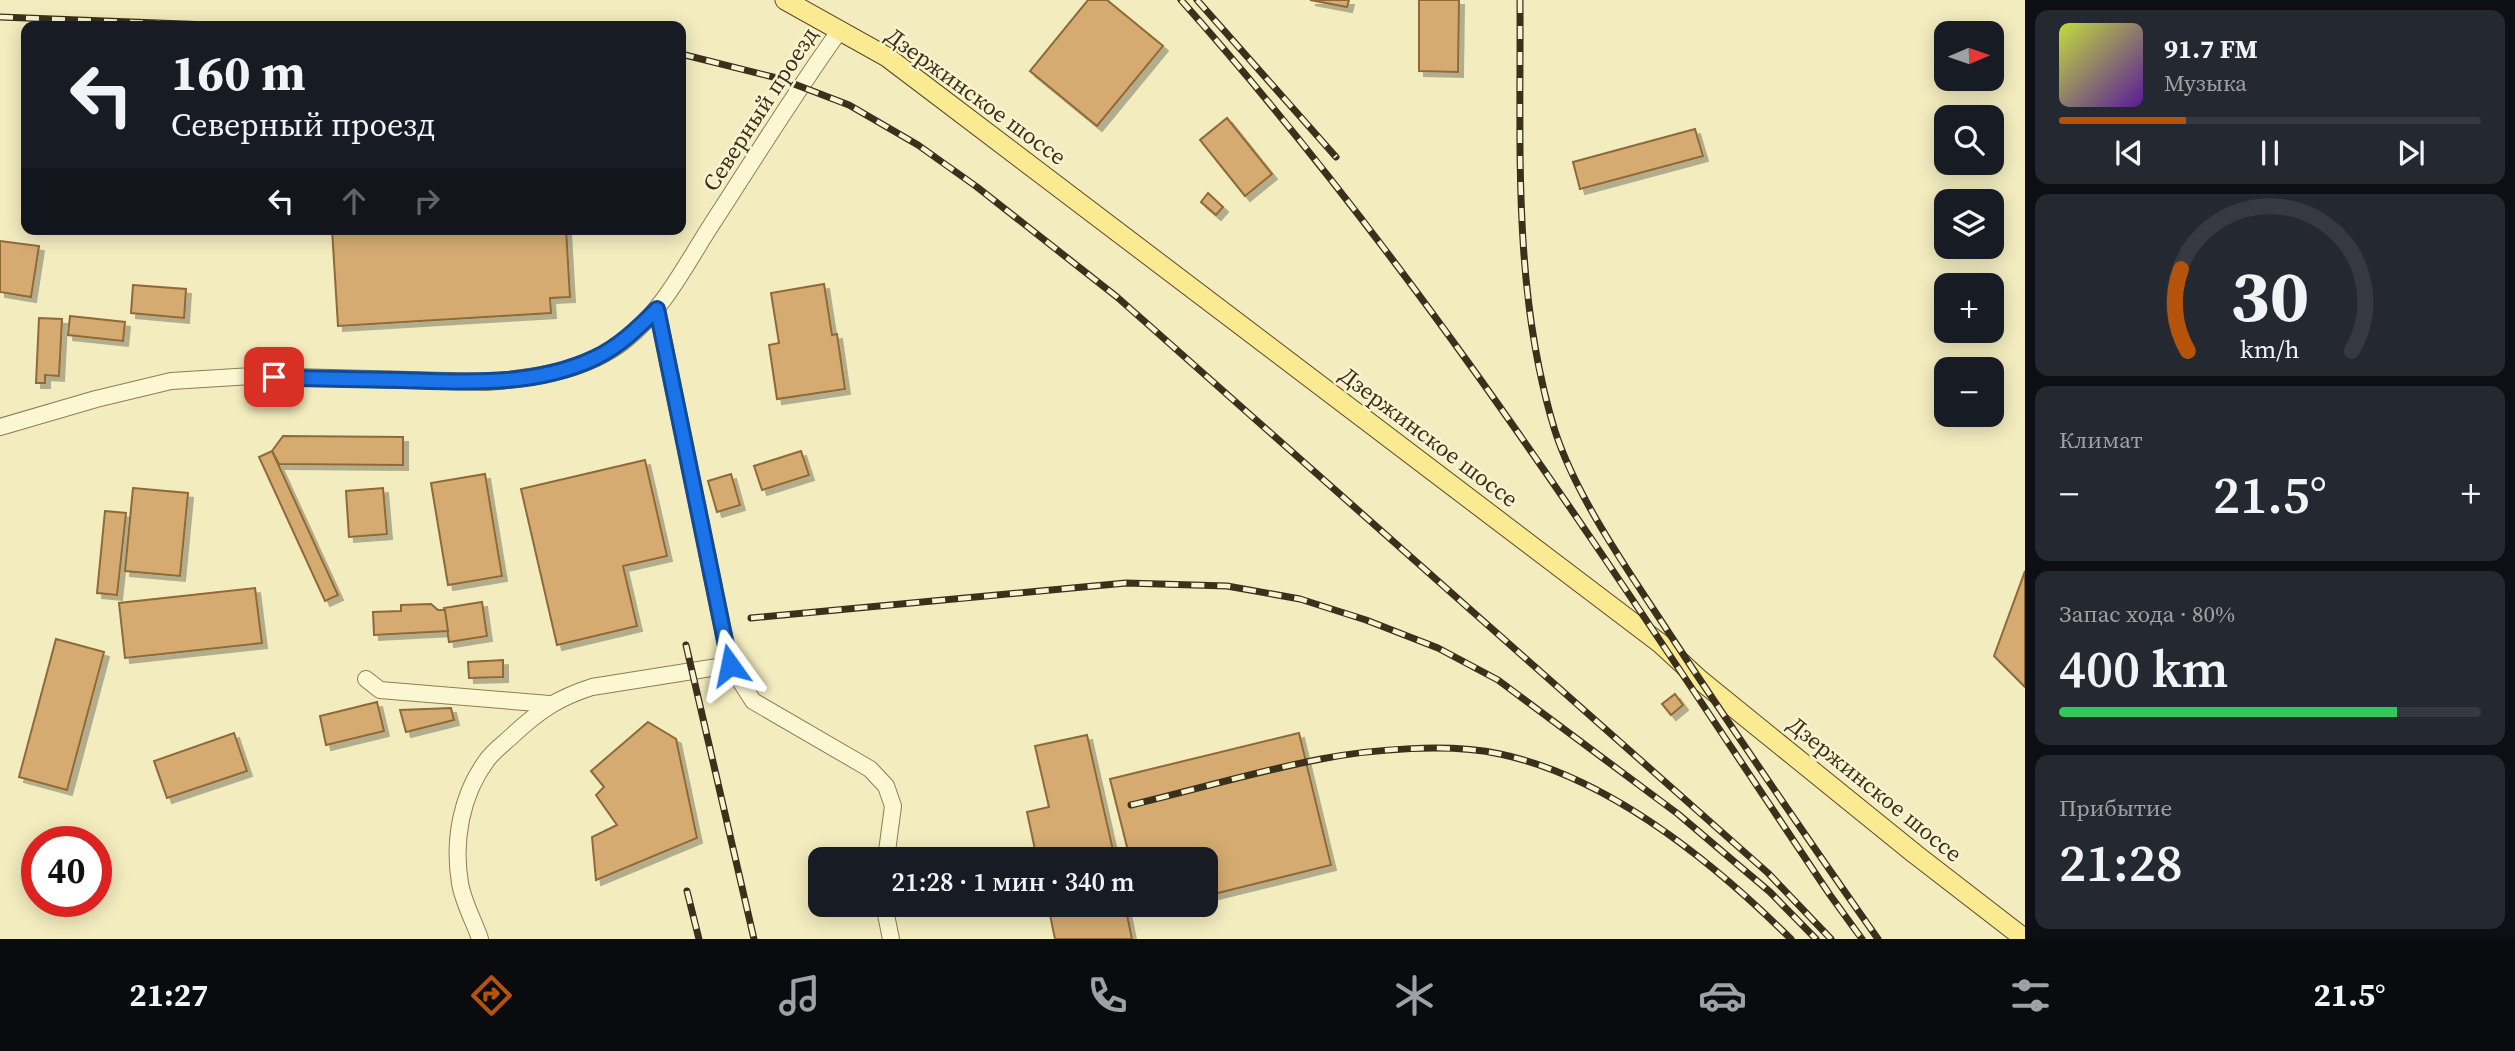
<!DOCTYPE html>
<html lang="ru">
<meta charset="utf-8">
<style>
:root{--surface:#171b24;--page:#242831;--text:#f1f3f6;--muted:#9ea1a6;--line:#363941;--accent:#b45309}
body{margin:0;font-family:"Source Serif 4",serif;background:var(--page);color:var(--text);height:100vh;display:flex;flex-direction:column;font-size:26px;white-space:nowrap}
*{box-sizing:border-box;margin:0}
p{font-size:23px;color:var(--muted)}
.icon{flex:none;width:38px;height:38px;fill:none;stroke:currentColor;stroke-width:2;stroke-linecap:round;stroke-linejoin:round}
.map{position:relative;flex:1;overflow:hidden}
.details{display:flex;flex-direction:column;gap:10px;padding:10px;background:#0d0f14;width:490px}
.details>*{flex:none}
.top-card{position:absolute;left:21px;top:21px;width:665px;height:214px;border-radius:14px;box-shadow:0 4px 18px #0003;background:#171b24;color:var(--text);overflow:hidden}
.needle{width:46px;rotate:88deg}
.buttons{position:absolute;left:1934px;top:21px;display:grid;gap:14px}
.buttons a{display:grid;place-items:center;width:70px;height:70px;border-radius:14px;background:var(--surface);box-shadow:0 4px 18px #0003;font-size:35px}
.speed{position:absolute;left:21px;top:826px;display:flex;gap:14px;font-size:35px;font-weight:700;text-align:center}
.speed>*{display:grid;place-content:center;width:91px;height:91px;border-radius:50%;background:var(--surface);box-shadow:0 4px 18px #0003;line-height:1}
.speed .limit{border:10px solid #d22;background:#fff;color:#111}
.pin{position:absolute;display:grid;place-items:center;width:60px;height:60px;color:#fff;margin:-30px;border-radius:14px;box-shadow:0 4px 10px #0006}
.me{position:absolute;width:77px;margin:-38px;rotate:348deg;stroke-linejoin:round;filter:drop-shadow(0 0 5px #0008)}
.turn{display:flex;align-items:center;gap:24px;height:147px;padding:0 35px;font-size:32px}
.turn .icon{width:91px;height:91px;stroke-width:2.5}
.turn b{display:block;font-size:49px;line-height:60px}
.lanes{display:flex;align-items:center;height:66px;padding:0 35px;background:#0003;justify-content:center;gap:35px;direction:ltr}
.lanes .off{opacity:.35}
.big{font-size:52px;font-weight:600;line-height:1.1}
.details .tile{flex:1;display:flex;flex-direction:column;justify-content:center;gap:10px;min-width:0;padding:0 24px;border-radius:14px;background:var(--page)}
.details .dial{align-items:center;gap:0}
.dial svg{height:182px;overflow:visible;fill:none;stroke:var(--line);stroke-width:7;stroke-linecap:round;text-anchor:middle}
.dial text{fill:var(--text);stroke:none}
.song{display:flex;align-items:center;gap:21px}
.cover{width:84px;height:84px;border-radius:10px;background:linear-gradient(135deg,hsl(70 70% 55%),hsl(270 70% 35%))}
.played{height:7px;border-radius:4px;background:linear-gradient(90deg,var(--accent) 30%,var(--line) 30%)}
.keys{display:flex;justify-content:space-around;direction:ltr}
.heat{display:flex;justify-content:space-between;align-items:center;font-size:38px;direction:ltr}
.charge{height:10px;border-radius:5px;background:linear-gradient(90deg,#34c759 80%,var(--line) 0)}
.trip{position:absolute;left:808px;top:847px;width:410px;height:70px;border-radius:14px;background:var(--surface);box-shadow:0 4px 18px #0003;font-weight:600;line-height:70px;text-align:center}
.dock{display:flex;height:112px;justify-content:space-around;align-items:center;background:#090b0e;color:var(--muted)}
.dock .icon{width:49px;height:49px}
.dock .selected{color:var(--accent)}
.dock b{font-size:32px;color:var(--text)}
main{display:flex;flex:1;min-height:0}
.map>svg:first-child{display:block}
.building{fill:#d5ab71;stroke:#8f6938;stroke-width:2;filter:url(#shadow)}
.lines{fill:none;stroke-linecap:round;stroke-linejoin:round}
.minor-casing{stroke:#8d7d55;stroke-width:18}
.major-casing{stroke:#5b492a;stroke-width:21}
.minor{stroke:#fcf7d3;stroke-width:16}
.major{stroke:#faeb92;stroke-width:19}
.rail-casing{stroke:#3b301b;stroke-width:7}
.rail{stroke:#f9f4d0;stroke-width:4.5;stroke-dasharray:13;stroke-linecap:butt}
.route-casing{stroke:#114b97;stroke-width:18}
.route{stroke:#1a73e8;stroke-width:12}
.labels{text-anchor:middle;stroke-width:5;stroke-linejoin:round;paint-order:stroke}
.street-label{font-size:23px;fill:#3b301b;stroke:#f9f4d0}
</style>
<main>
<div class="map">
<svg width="2025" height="939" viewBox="0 0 2025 939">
<defs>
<filter id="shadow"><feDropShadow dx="5" dy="5" stdDeviation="0" flood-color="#0004"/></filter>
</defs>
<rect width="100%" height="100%" fill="#f3ecbf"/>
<!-- building -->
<g class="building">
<polygon points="1088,0 1107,0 1163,46 1097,126 1030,71"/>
<polygon points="1310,0 1349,0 1347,7"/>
<polygon points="1419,0 1459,0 1458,72 1419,71"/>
<polygon points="1227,118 1272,174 1245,196 1200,140"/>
<polygon points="1695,129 1703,156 1580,189 1573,162"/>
<polygon points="1208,193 1223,207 1216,215 1201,202"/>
<polygon points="332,229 566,229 570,297 550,298 551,313 338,326"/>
<polygon points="0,241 39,246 31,297 0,292"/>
<polygon points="824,284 832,335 837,334 845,389 777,399 769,345 779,343 771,293"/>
<polygon points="133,285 186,289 184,318 131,313"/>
<polygon points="70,316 125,322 123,341 68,335"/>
<polygon points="39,318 62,319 59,376 45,375 45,383 36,383"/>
<polygon points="283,436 403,437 403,465 279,464 272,451"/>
<polygon points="272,451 338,595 325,601 259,457"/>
<polygon points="801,451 809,475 762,490 754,466"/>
<polygon points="645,460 667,556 623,566 637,626 557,645 521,489"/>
<polygon points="485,474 502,576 448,585 431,483"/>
<polygon points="731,474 740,505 717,512 708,481"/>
<polygon points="133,488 188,493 180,576 125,571"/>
<polygon points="383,488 387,534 349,537 346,491"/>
<polygon points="105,511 126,513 117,595 97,593"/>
<polygon points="2025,571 2025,687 1994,656"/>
<polygon points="255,588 262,643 125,658 119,603"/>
<polygon points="482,602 487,636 449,642 444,608"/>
<polygon points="431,604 438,610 445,610 448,631 374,635 373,612 401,611 401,605"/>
<polygon points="56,639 104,652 67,790 19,777"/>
<polygon points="503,660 503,677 469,678 468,662"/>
<polygon points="1675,694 1683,705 1671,715 1662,704"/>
<polygon points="377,702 384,731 326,745 320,716"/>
<polygon points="451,708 454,720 406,732 400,710"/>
<polygon points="648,722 676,739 697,838 596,880 592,837 617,825 596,795 604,787 591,771"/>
<polygon points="234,733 247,771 167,798 154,761"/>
<polygon points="1299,733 1331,865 1206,896 1206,859 1130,859 1110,779"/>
<polygon points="1087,735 1115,859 1037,859 1027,812 1049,807 1035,746"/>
<polygon points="1048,905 1125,905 1132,939 1055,939"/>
</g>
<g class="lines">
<!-- minor casing -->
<g class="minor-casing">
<g id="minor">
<polyline points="657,309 730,665 753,701 870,769 886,786 893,806 886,859"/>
<path d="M 0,427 L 96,399 L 171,381 L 252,376 L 487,382 C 534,378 585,371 624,341 C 662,312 685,266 710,227 C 753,161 794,94 840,30"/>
<polyline points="366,679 380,690 549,704"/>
<polyline points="884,905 891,939"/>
<path d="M 480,939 C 474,921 463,902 460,883 C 453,841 461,795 487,760 C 494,750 506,742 514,734 C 540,710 558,698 592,687 L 730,665"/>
</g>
</g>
<!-- major casing -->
<g class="major-casing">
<polyline id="major" points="785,0 887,57 928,88 1661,644 1700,680 1915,854 2025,939"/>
</g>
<!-- minor -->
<use href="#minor" class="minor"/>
<!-- major -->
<use href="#major" class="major"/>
<!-- rail casing -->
<g class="rail-casing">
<g id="rail">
<path d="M 1181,0 C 1427,276 1624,589 1830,895 L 1862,939"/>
<polyline points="1197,0 1336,157"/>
<path d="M 1520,0 C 1521,144 1512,291 1555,431 C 1577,499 1630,573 1669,633 C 1737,736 1807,838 1878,939"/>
<polyline points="0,17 236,26"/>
<polyline points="681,54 781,79 849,105 918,145 977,187 1117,297 1768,873 1831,939"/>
<polyline points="751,618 1126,583 1227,586 1300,599 1366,620 1438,648 1498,680 1678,814 1770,892 1816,939"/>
<polyline points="686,645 754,939"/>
<path d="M 1131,805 C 1194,790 1258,771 1321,759 C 1373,749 1449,743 1500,754 C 1609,777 1714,863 1791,939"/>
<polyline points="687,891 699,939"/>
</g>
</g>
<!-- rail -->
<use href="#rail" class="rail"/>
</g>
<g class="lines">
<!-- route casing -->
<g class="route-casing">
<path id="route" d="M 274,377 C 316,379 359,379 401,380 C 466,382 534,387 595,358 C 620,346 638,328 657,309 L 730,665"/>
</g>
<!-- route -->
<use href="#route" class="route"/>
</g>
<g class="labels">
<!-- street labels -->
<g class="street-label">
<text transform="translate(976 96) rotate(36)" y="8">Дзержинское шоссе</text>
<text transform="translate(760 109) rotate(-57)" y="8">Северный проезд</text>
<text transform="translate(1429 437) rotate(37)" y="8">Дзержинское шоссе</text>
<text transform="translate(1875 789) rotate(39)" y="8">Дзержинское шоссе</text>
</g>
</g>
</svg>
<div class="buttons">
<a><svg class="needle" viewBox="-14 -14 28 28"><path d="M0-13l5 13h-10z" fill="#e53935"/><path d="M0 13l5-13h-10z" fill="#9ea1a6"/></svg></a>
<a><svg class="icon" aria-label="search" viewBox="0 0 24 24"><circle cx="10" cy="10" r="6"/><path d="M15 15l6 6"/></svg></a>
<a><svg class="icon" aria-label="layers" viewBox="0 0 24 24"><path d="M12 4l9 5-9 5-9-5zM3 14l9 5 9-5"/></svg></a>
<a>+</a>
<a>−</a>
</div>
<div class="speed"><div class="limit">40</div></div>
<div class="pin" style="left:274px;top:377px;background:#d93025"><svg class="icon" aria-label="arrive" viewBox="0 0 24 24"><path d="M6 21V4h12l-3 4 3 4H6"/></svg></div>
<svg class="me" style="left:730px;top:665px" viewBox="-20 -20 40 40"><path d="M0-17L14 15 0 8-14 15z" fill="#1a73e8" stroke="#fff" stroke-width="4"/></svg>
<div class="trip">21:28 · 1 мин · 340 m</div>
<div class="top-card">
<div class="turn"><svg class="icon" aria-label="left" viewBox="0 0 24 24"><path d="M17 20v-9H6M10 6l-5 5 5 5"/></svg><div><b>160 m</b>Северный проезд</div></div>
<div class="lanes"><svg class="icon" aria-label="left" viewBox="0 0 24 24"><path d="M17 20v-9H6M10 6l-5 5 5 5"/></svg><svg class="icon off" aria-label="ahead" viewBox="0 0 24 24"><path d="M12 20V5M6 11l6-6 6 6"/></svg><svg class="icon off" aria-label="right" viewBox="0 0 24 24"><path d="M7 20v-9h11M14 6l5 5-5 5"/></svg></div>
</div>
</div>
<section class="details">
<div class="tile">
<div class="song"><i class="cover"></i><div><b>91.7 FM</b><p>Музыка</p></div></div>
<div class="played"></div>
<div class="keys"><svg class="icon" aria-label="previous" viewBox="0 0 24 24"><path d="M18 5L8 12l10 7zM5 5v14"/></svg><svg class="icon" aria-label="pause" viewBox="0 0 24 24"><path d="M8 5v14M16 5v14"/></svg><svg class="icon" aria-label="next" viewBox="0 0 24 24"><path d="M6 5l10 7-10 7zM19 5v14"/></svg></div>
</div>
<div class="tile dial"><svg viewBox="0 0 100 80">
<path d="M14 69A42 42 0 1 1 86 69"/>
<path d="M14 69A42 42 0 0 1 11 33" stroke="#b45309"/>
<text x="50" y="56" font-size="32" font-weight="700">30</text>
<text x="50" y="72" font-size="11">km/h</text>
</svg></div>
<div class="tile"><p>Климат</p>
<div class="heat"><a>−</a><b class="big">21.5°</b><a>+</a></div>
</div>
<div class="tile"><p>Запас хода · 80%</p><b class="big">400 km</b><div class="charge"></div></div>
<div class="tile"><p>Прибытие</p><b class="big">21:28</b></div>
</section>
</main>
<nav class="dock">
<b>21:27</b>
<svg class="icon selected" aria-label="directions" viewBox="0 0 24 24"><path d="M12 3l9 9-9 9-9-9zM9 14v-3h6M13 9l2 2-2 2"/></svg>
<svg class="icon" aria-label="music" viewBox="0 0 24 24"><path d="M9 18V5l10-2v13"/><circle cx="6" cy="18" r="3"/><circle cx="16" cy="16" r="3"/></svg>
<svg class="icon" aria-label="phone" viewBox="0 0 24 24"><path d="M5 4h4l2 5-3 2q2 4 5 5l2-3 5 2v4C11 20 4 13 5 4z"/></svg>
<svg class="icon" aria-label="climate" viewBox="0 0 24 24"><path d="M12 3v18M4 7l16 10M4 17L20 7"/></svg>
<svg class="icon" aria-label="car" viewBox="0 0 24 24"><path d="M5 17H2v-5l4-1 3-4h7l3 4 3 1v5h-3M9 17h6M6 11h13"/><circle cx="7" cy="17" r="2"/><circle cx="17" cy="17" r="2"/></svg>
<svg class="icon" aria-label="filters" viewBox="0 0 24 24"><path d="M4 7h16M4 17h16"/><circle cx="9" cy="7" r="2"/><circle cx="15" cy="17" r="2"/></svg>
<b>21.5°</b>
</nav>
